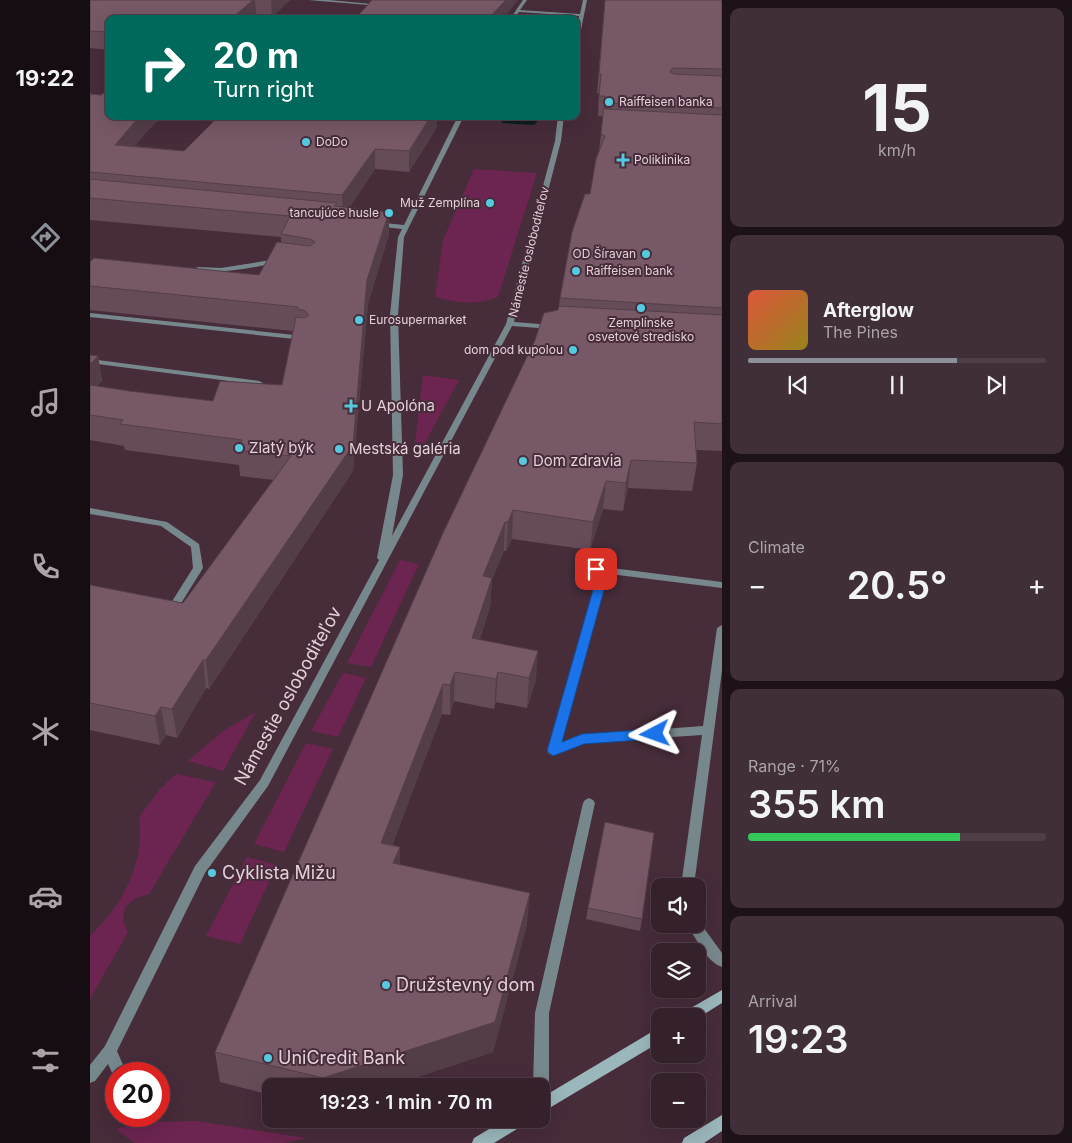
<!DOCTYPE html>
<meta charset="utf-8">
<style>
:root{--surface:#35212c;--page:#402e38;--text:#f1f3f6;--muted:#aaa3a9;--line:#4f3e48;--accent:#8c9099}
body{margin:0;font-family:Inter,sans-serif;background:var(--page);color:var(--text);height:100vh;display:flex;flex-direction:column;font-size:19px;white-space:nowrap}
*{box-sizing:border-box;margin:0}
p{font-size:16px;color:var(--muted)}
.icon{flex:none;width:28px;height:28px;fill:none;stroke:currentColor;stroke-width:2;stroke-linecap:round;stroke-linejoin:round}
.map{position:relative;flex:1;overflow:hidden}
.details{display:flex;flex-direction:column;gap:8px;padding:8px;background:#1d1218;width:350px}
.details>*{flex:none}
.banner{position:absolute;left:15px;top:15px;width:475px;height:105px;border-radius:10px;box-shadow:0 5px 20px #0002,0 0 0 1px var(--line);background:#00695c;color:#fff;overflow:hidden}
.controls{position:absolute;left:561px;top:878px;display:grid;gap:10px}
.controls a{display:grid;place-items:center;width:55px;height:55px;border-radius:10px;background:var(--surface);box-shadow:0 5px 20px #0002,0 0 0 1px var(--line);font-size:25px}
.speed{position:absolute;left:15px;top:1062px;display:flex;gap:10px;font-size:25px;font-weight:700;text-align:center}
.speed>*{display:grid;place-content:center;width:65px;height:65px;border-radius:50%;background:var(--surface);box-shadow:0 5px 20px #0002,0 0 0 1px var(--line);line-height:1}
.speed .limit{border:8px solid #d22;background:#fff;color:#111}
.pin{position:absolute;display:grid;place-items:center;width:42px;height:42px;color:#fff;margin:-21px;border-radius:10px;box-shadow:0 2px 8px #0006}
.me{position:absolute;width:55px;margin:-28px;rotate:266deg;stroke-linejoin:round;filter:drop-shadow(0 0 4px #0008)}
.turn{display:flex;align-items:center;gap:18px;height:105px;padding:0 25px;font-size:22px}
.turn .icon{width:65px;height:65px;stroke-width:2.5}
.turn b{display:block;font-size:35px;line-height:42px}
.big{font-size:38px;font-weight:600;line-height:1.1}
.details .card{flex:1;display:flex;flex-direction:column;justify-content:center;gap:8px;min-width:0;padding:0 18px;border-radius:10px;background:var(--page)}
.details .dial{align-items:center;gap:0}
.dial b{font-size:65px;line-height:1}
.song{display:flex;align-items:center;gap:15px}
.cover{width:60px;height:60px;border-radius:8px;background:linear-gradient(135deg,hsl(10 70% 55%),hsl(50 70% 35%))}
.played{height:5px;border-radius:2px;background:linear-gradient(90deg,var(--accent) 70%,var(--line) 70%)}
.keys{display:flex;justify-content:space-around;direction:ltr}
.heat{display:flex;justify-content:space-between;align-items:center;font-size:28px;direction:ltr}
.charge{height:8px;border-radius:4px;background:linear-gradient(90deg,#34c759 71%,var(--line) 0)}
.trip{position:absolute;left:172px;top:1078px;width:288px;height:50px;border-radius:10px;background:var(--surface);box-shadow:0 5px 20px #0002,0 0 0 1px var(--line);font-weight:600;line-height:50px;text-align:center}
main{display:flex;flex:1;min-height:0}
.menu{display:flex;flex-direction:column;width:90px;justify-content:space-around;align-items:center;background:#150d12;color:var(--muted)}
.menu .icon{width:35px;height:35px}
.menu .selected{color:var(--accent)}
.menu b{font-size:22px;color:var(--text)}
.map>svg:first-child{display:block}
.green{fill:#6c2550}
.water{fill:#0c1d20}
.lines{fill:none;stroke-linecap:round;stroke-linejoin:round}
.lane{fill:#77888c;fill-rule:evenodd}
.street{fill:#77888c;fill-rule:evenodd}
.secondary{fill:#9ab7bc;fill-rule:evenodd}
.wall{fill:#664c59}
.shaded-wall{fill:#533e48}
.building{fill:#775867;stroke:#533e48}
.route{fill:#1a73e8;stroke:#114b97}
.poi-dot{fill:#55cadf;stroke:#472c3a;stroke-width:2}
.labels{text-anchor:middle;stroke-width:4;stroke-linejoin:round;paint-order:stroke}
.far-poi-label{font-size:12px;fill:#e3d0d9;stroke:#472c3a;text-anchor:start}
.far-street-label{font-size:12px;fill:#e3d0d9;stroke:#472c3a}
.poi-label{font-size:15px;fill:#e3d0d9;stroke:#472c3a;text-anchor:start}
.near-street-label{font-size:18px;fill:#e3d0d9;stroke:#472c3a}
.near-poi-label{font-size:18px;fill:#e3d0d9;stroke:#472c3a;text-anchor:start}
</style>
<main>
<nav class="menu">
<b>19:22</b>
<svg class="icon selected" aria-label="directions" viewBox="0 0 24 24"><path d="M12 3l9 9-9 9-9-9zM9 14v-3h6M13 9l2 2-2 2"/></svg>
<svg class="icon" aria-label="music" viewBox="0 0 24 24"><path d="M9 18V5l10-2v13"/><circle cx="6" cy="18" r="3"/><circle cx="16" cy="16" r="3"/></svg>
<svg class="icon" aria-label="phone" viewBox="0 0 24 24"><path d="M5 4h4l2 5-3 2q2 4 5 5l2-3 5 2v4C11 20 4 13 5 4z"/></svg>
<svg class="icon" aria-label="climate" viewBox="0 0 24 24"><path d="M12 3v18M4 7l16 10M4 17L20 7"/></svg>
<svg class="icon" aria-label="car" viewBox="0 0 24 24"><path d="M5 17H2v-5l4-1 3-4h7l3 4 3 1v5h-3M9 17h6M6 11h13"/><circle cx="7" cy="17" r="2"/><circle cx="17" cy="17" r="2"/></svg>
<svg class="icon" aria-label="filters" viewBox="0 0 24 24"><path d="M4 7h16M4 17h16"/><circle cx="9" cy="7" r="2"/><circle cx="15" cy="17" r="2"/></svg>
</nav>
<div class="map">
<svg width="632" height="1143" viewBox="0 0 632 1143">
<rect width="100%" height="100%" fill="#472c3a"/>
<!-- green -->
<g class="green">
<path d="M 384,169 L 447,173 L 408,297 C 386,306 367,303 345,297 L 353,240 Z"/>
<polygon points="333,375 369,380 335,443 325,442"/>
<polygon points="310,560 329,564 281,667 257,663"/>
<polygon points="253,673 276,678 248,737 221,731"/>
<polygon points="166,712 133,771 98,761 133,731"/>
<polygon points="216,743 243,749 194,852 164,844"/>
<path d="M 86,774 L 126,782 L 59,894 L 46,898 L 35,907 L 33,921 L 38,932 L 0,999 L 0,936 C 33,905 55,863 49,817 L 70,789 Z"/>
<polygon points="157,857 187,865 150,944 116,936"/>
<polygon points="106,1121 217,1138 194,1143 44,1143 26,1129 59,1122"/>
</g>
<!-- water -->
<polygon class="water" points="410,116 453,116 444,125 412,123"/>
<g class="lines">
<!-- lane -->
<g class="lane">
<path d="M 187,259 L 190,261 L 189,262 C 173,266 118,277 104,269 L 108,267 L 131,268 Z"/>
<polygon points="0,313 214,336 218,338 214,340 0,317"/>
<polygon points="0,359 169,381 173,383 169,385 0,363"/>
<polygon points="0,508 77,522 109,544 113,568 85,613 77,613 76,611 103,568 101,547 71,526 0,514"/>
<polygon points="506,566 632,582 632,588 512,573 514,590 471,743 492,735 613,726 627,628 632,625 632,670 604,886 591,886 612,735 493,743 463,755 459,754 457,751 504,590 501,569"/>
<polygon points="499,798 503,800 505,803 459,1013 459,1086 456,1091 451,1093 451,1086 443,1086 445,1013 493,803 495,800"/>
<path d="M 608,920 L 632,953 L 632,967 C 616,961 608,941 599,928 L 597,924 L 608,924 Z"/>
</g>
<!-- street -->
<g class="street">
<polygon points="218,0 239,0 293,5 291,6"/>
<polygon points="433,0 437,0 430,10 490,14 493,0 497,0 488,45 486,45 486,31 489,16 429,12 424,19 420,19"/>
<polygon points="368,116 374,116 314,237 308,315 313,475 302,536 416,324 465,141 468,116 474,116 471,141 424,322 462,325 466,327 462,329 422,326 178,786 115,873 27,1051 37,1074 26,1074 26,1079 25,1079 18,1064 5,1081 0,1083 0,1065 15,1046 105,866 170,780 289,560 287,558 303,475 300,315 308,237 312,229 285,226 282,224 285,222 314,225"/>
</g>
<!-- secondary -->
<g class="secondary">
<polygon points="632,990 632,1003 608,1018 608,1016 592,1016 594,1012"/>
<polygon points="570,1027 570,1042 451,1113 451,1098"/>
<polygon points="632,1115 632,1131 614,1143 592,1143 594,1138"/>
<polygon points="416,1119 438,1119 435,1124 404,1143 382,1143 384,1138"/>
</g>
</g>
<!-- wall -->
<g class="wall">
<polygon points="0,0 200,0 182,17 166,15 162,19 19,19 19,50 0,48"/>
<polygon points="632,0 632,451 606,450 607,463 602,491 538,488 533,511 513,509 500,550 422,539 416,551 414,551 402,579 400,607 390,639 446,680 437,708 406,702 404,709 364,701 360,715 352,714 302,845 310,847 310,864 437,924 403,1052 300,1086 181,1086 181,1095 130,1082 125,1052 468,310 469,306 470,298 500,194 509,151 513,116 508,116 509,93 507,93 513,21"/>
<polygon points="0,94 19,116 72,116 60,128 44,146 94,151 182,118 347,127 319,172 285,169 259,208 299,234 278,304 263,471 119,689 116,688 87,738 76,735 70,745 0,730 0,585 93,603 184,480 150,476 149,465 35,450 34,446 0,440 0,355 8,356 12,381 7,386 39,391 123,401 192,385 203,331 0,310 0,262 169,275 191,242 191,237 0,220"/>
<polygon points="498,908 552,919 550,931 496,919"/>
</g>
<!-- shaded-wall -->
<g class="shaded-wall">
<polygon points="163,0 165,0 166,15 162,19 141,19"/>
<polygon points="181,0 200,0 182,17"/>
<polygon points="416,0 428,0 413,19 398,19"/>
<polygon points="518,103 516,123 514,106"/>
<polygon points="50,116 72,116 60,128 28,165 25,145"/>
<polygon points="341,116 347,116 347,127 319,172 319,151"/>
<polygon points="285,149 285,169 253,217 252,195"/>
<polygon points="299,212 299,234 278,304 263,471 119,689 116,660 277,280"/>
<polygon points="8,356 12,381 0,393 0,364"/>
<polygon points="541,460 538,488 533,511 536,483"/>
<polygon points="516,481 513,509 500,550 503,522"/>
<polygon points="423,510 422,539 416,551 418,522"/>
<polygon points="415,522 414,551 402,579 400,607 381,668 382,638 393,576"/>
<polygon points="448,651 446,680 437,708 439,678"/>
<polygon points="113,660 116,688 87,738 82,709"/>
<polygon points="365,672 364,701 360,715 360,685"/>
<polygon points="408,672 406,702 404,709 406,679"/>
<polygon points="353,684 352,714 292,873 291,843"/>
<polygon points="71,707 76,735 70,745 65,716"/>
<polygon points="310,847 310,878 303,863"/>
<polygon points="440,893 437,924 403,1052 300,1086 234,1086 233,1078"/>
</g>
<!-- building -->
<g class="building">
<polygon points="0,0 163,0 141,19 19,19 19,32 0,31"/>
<polygon points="282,0 416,0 398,19 265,19"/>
<polygon points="515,0 632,0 632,69 582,68 580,72 584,74 632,76 632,108 518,103 514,106 515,109 632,115 632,308 470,298 482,232 495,194 500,194 506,159 515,136 511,134 515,96 509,96 511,74 509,74"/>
<polygon points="18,90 19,90 19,116 50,116 25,145 94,151 129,116 158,116 182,118 184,116 341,116 319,151 285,149 252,195 0,172 0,94 11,95"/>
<polygon points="0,179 247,203 244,206 299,212 277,280 263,445 116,660 113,660 82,709 71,707 65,716 0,703 0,585 93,603 201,456 147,450 152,440 30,424 33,420 0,415 0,385 39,391 123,401 130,381 192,385 206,317 214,318 219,315 214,310 208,310 208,307 0,286 0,262 4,258 169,275 187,242 220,246 225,242 220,239 191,234 200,216 0,198"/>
<polygon points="469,306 632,315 632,424 604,422 607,463 541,460 536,483 516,481 503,522 423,510 418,522 415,522 393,576 402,578 382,638 448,651 439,678 408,672 406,679 365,672 360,685 353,684 291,843 310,847 303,863 440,893 405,1022 233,1078 125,1052 353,533 445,340 454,313 468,310"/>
<polygon points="0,355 8,356 0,364"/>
<polygon points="515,822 564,833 552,919 498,908"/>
</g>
<!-- route -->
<polygon class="route" points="506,565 512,569 514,590 472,742 492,734 565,729 571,734 565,739 494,744 463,756 457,751 503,590 500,569"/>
<!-- markers -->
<g class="poi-dot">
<circle cx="519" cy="102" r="5"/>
<circle cx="216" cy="142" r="5"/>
<path d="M530.5 152.5h5v5h5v5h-5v5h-5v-5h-5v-5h5z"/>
<circle cx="400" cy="203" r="5"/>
<circle cx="299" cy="213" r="5"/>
<circle cx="556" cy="254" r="5"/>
<circle cx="486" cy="271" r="5"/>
<circle cx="551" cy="308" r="5"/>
<circle cx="269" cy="320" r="5"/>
<circle cx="483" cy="350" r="5"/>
<path d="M258.5 398.5h5v5h5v5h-5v5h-5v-5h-5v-5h5z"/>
<circle cx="149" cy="448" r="5"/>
<circle cx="249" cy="449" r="5"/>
<circle cx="433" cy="461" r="5"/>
<circle cx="122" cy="873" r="5"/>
<circle cx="296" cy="985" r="5"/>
<circle cx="178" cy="1058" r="5"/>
</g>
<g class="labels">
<!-- far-poi labels -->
<g class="far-poi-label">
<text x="529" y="106">Raiffeisen banka</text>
<text x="226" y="146">DoDo</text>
<text x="544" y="164">Poliklinika</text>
<text x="390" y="207" text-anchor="end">Muž Zemplína</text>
<text x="289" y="217" text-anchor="end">tancujúce husle</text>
<text x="546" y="258" text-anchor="end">OD Šíravan</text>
<text x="496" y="275">Raiffeisen bank</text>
<text x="279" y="324">Eurosupermarket</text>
<text x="551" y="327" text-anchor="middle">Zemplínske<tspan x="551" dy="14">osvetové stredisko</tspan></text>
<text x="473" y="354" text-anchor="end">dom pod kupolou</text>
</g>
<!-- far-street labels -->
<g class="far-street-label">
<text transform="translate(439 252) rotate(-76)" y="4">Námestie osloboditeľov</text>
</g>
<!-- poi labels -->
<g class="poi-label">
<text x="271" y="411">U Apolóna</text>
<text x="159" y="453">Zlatý býk</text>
<text x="259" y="454">Mestská galéria</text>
<text x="443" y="466">Dom zdravia</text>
</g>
<!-- near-street labels -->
<g class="near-street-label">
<text transform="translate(198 696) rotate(-61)" y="6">Námestie osloboditeľov</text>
</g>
<!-- near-poi labels -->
<g class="near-poi-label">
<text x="132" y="879">Cyklista Mižu</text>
<text x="306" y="991">Družstevný dom</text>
<text x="188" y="1064">UniCredit Bank</text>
</g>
</g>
</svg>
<div class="controls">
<a><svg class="icon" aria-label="sound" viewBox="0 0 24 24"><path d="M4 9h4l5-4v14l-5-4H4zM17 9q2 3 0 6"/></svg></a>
<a><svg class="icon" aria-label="layers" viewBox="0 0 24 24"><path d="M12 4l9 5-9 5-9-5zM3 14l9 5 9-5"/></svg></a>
<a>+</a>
<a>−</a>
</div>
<div class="speed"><div class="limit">20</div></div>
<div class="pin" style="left:506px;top:569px;background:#d93025"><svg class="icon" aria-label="arrive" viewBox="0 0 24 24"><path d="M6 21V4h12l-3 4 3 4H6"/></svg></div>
<svg class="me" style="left:565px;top:734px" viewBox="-20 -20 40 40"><path d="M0-17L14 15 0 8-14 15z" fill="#1a73e8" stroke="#fff" stroke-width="4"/></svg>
<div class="trip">19:23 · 1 min · 70 m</div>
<div class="banner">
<div class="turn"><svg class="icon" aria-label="right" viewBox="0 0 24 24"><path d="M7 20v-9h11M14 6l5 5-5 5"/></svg><div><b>20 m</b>Turn right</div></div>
</div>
</div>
<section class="details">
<div class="card dial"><b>15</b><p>km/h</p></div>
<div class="card">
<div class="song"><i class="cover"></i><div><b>Afterglow</b><p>The Pines</p></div></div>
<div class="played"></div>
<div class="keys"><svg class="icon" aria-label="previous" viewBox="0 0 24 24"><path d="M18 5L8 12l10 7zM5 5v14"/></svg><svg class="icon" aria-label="pause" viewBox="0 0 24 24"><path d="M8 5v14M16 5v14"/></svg><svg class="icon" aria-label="next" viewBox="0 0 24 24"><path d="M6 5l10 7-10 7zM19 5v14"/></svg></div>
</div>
<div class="card"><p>Climate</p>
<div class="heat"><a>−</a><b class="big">20.5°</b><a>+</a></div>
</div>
<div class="card"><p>Range · 71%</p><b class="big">355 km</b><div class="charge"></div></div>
<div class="card"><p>Arrival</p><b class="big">19:23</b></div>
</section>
</main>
